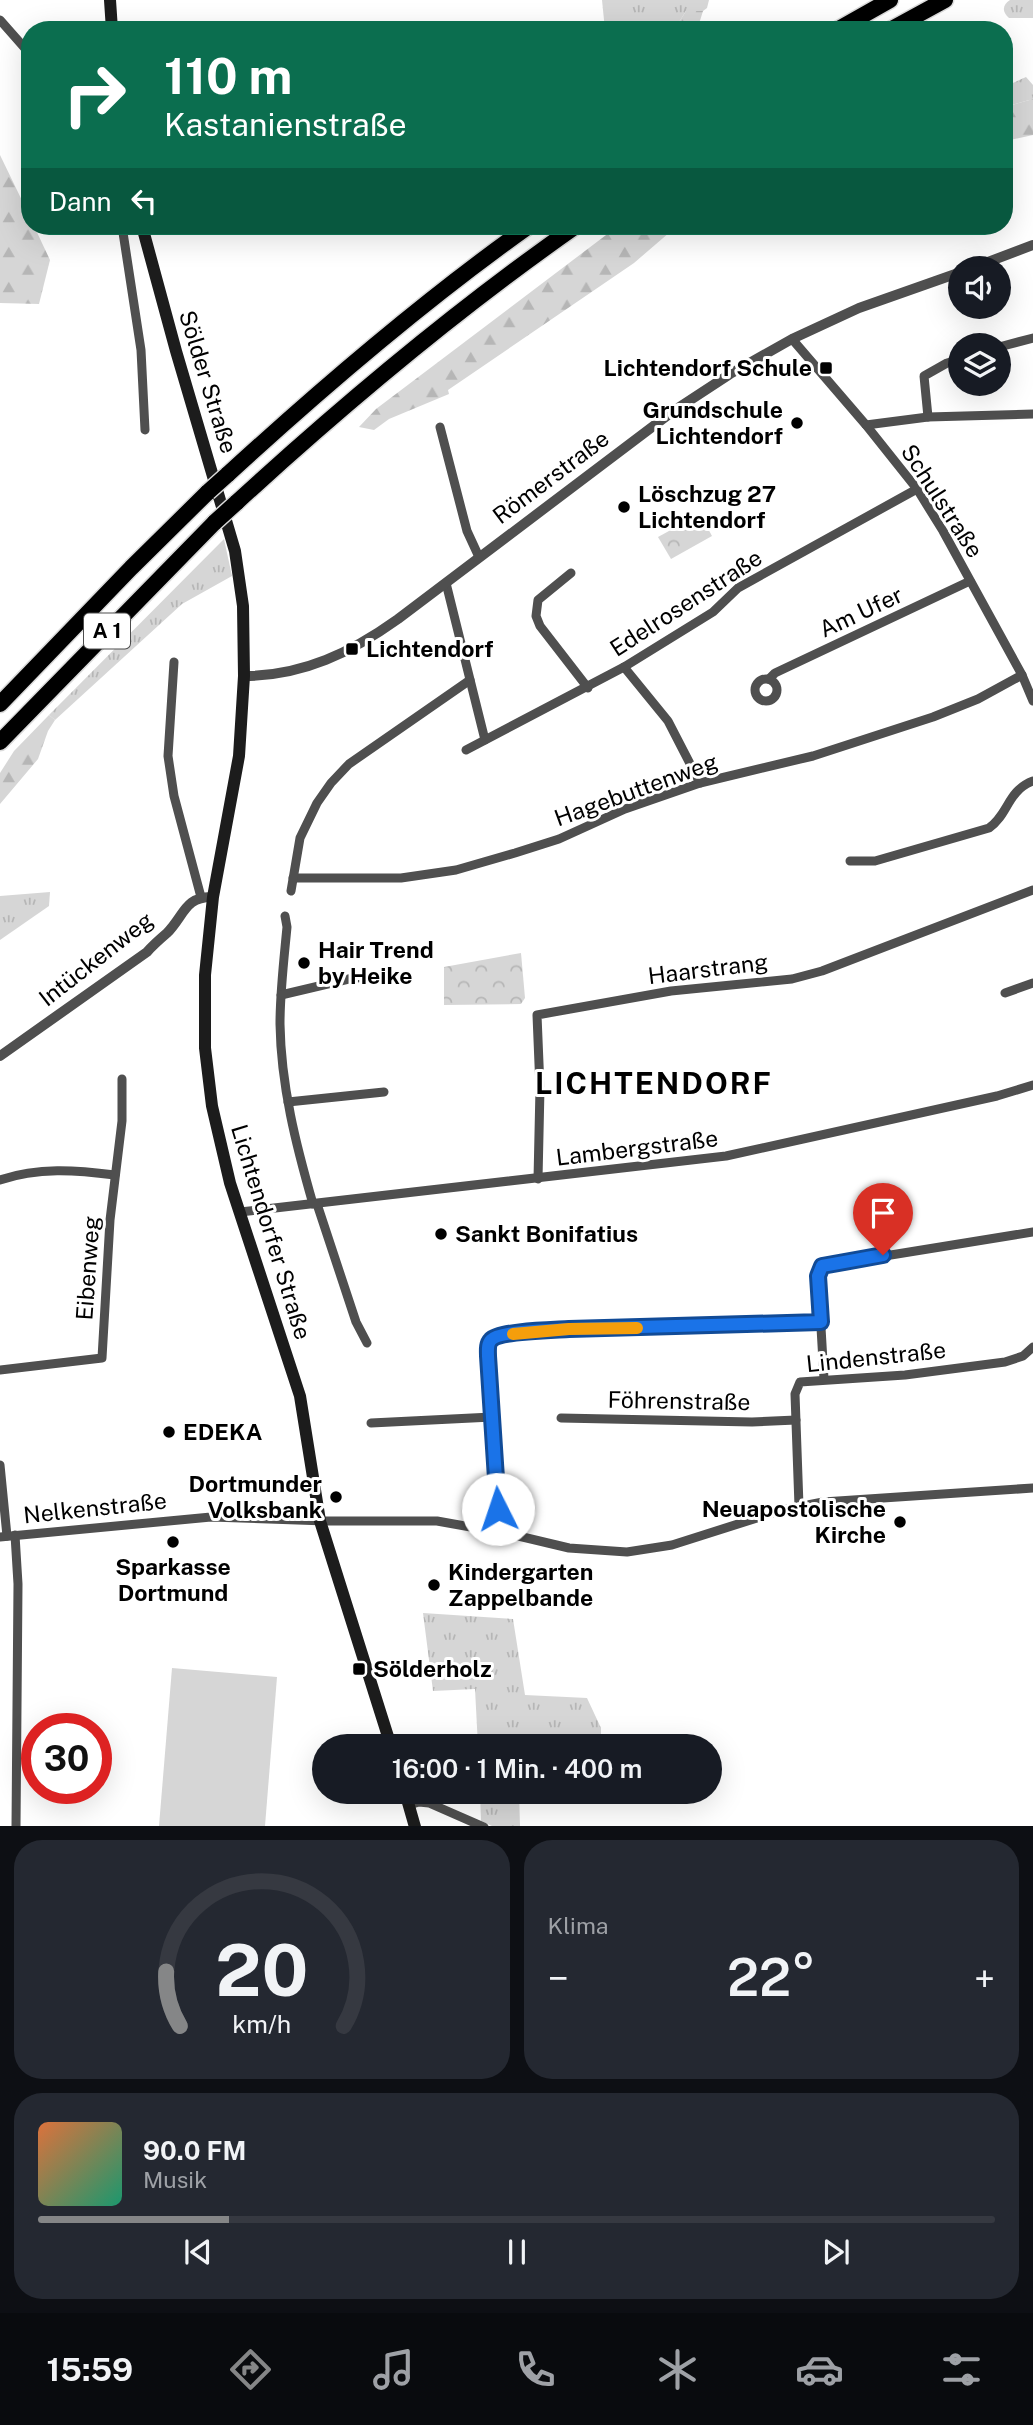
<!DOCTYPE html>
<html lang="de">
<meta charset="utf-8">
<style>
:root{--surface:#171b24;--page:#242831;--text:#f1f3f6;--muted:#9ea1a6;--line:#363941;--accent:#858687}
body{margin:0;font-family:"Public Sans",sans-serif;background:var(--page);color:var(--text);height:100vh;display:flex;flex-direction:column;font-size:26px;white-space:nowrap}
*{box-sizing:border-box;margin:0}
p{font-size:23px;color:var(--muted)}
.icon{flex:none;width:38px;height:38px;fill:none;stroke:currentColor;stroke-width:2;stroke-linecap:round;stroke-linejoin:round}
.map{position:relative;height:1826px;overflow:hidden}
.side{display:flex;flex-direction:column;gap:14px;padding:14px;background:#0d0f14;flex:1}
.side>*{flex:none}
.top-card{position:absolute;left:21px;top:21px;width:992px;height:214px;border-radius:28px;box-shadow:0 7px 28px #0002;background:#0b6e4f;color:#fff;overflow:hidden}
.fabs{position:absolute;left:948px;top:256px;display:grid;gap:14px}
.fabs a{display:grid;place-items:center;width:63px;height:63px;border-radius:50%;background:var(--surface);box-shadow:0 7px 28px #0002;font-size:35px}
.speed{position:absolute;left:21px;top:1713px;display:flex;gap:14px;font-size:35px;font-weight:700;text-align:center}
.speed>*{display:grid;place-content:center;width:91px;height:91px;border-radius:50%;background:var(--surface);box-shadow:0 7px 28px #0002;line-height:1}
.speed .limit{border:10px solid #d22;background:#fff;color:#111}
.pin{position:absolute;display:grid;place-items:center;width:60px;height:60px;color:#fff;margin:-72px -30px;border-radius:50% 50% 50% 0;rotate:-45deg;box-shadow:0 0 7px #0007}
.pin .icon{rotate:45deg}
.me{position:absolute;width:77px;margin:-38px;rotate:356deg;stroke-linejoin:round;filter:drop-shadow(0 0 5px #0008)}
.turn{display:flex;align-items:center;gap:24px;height:147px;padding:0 28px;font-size:32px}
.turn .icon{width:91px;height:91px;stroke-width:2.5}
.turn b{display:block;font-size:49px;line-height:60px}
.then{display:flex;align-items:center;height:66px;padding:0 28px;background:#0003;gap:14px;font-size:26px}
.big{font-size:52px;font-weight:600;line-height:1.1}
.side .tile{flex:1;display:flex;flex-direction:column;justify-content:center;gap:10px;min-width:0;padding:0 24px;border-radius:28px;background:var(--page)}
.side .dial{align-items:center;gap:0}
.dial svg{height:182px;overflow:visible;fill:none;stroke:var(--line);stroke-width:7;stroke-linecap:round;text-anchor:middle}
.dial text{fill:var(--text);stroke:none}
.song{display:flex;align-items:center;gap:21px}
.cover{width:84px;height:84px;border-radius:10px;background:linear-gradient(135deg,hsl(20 70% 55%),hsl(160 70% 35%))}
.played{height:7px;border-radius:4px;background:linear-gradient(90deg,var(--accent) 20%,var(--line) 20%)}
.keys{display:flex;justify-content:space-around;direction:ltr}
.heat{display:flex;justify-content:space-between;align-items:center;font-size:38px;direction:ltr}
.side .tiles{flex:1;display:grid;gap:14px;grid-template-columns:1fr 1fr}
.tile:last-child{grid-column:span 2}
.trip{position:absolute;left:312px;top:1734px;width:410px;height:70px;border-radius:35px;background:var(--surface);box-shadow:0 7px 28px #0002;font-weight:600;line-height:70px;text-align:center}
.menu{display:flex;height:112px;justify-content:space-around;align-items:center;background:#090b0e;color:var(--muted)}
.menu .icon{width:49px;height:49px}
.menu .active{color:var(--accent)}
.menu b{font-size:32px;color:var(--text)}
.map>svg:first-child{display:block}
.grass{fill:url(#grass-tufts)}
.forest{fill:url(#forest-firs)}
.park{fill:url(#park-crowns)}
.pitch{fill:#d6d6d6}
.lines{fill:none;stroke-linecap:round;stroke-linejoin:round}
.motorway-casing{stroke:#dbdbdb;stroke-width:19}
.minor{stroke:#4f4f4f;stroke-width:9}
.tertiary{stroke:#4f4f4f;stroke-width:10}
.secondary{stroke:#1c1c1c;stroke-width:12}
.motorway{stroke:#000;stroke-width:16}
.motorway-bridge-casing{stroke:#dbdbdb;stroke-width:19;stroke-linecap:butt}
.motorway-bridge{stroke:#000;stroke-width:16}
.route-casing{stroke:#114b97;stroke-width:18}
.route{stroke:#1a73e8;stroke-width:12}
.slow{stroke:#f59e0b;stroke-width:12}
.poi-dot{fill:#000;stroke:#fff;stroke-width:2.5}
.labels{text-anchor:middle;stroke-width:6;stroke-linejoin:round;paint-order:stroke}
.shield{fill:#fff;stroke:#4c4c4c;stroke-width:2}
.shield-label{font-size:21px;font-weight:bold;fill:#000}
.poi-label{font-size:23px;font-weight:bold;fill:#000;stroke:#fff;text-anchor:start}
.street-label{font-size:23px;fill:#000;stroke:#fff}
.district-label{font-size:30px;font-weight:bold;letter-spacing:2px;fill:#000;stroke:#fff}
</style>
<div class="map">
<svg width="1033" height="1827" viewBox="0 0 1033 1827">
<defs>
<pattern id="grass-tufts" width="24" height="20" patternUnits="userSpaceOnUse" patternTransform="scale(1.75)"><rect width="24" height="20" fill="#d6d6d6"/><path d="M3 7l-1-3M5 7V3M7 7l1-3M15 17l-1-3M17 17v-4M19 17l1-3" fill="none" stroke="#b6b6b6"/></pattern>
<pattern id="forest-firs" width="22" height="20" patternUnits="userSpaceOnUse" patternTransform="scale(1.75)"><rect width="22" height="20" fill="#d6d6d6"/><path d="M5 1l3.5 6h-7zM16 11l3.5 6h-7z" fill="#b6b6b6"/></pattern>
<pattern id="park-crowns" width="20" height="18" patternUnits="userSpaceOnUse" patternTransform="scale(1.75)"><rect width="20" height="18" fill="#d6d6d6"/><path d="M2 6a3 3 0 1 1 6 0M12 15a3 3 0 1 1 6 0" fill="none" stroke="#b6b6b6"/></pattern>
</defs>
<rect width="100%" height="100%" fill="#fff"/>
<!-- grass -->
<g class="grass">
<polygon points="602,0 709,0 707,8 703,11 686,11 674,30 605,30"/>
<path d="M 1010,0 L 1033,0 L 1033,18 L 1009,18 C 1002,12 1002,5 1010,0 Z"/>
<polygon points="1026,77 1033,85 1033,99 1012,105 1004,87"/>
<polygon points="224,539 232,576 182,604 55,720 49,715"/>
<polygon points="50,892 49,906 0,940 0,896"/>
<polygon points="423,1613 513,1619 525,1695 587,1698 601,1728 601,1746 478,1746 475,1689 433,1691"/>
<polygon points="480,1792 519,1792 520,1826 492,1826 481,1821"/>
</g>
<!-- forest -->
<g class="forest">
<polygon points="686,11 703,11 697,30 674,30"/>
<polygon points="1033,99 1033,135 1005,141 1005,107"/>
<polygon points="0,155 30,217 30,226 34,226 50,260 39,304 0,303"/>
<polygon points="618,226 677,226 634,263 448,390 449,394 389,419 374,430 359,427 376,409"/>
<polygon points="49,715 55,720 48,731 38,759 0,804 0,773 14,751"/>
</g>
<!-- park -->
<g class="park">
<polygon points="700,514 712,536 671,559 658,537"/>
<polygon points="521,953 525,998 521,1004 444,1005 444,967"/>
</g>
<!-- pitch -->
<polygon class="pitch" points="172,1668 277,1677 265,1826 159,1826"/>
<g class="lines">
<!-- motorway casing -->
<g class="motorway-casing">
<g id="motorway">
<polyline points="837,30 890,0"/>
<polyline points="890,30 945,0"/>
<path d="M 227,475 C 323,387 423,301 529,226"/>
<path d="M 236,503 C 344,404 456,310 576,226"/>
<polyline points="0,704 131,568 208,492"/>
<polyline points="0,742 215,522"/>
</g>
</g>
<!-- minor -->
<g class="minor">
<polyline points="0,20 30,54"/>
<polyline points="122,226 141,350 145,430"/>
<polyline points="792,339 866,425 917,489 943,531 1022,675 1033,701"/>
<polyline points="999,347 1033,338"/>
<polyline points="928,417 924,376 947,363 961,359"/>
<polyline points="866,425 928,417 1033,414"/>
<polyline points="440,427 467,531 479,557"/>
<polyline points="571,573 538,600 536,616 540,626 588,688"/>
<polyline points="446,583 485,740"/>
<polyline points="174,662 168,756 174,796 201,897"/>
<polyline points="624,667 668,721 700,783"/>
<polyline points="769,679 775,673 970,581"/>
<circle cx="766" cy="690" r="11"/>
<polyline points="466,750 624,667 713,612 738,588 917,489"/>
<path d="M 850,861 L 875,861 L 989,828 C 1009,814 1007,791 1033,781"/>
<polyline points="293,878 401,878 456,870 515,853 559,839 625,809 700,783 813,756 933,717 978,699 1022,675"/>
<polyline points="291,891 300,838 317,803 331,783 349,764 470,680"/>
<path d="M 285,916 L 287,927 C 284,959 280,992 280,1024 C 281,1086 296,1145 313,1204"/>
<polyline points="1005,993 1033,983"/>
<polyline points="281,995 353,978 390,977"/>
<polyline points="288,1102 384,1092"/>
<polyline points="538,1179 540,1088 537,1015 671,991 792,979 822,971 1033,890"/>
<path d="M 0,1180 C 38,1167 76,1170 115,1175"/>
<polyline points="317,1204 356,1322 367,1343"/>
<polyline points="240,1212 726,1156 997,1096 1033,1085"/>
<polyline points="0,1370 102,1358 110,1220 122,1121 122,1079"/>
<polyline points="824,1379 818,1276 823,1266 1033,1232"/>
<polyline points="561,1418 752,1422 796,1420"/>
<polyline points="371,1423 492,1417"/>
<polyline points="0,1465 7,1536"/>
<polyline points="799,1506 795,1394 800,1382 905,1375 1005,1362 1023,1356 1033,1347"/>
<path d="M 494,1531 L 498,1509 L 488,1356 C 488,1351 487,1344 491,1340 C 501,1330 553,1330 569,1329 L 821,1322"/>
<polyline points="15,1535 18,1584 16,1827"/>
<polyline points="0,1537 211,1517 326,1521 437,1521 510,1534 569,1548 627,1552 672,1545 782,1510 823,1502 1033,1488"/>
<polyline points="409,1805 419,1802 429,1803 484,1827"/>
</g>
<!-- tertiary -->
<g class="tertiary">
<polyline points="972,268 1033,245"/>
<path d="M 244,676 C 303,676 352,652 398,619 L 672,412 L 730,374 L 792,339 L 859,308 L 961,272"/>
<path d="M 0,1056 L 147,952 C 153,945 160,939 167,933 C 184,916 185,896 213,897"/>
</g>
<!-- secondary -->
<g class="secondary">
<polyline points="110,0 112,30"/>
<polyline points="142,226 176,351 235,551 243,606 244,676 239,756 213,897 205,975 205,1048 212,1106 230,1183 300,1396 320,1521 391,1746"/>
<polyline points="405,1792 415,1827"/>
</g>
<!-- motorway -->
<use href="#motorway" class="motorway"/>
<!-- motorway-bridge casing -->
<g class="motorway-bridge-casing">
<g id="motorway-bridge">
<polyline points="208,492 227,475"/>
<polyline points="215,522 236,503"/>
</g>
</g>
<!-- motorway-bridge -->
<use href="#motorway-bridge" class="motorway-bridge"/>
</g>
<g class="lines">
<!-- route casing -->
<g class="route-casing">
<path id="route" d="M 498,1509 L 488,1356 C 488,1351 487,1344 491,1340 C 499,1331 555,1330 569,1329 L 821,1322 L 818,1276 L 822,1266 L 883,1255"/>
</g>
<!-- route -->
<use href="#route" class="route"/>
<!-- slow -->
<polyline class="slow" points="513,1334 569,1329 637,1328"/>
</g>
<!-- markers -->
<g class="poi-dot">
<rect x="819" y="361" width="14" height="14" rx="3.5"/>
<circle cx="797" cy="423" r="7"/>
<circle cx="624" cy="507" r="7"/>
<rect x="345" y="642" width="14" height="14" rx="3.5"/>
<circle cx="304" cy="963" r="7"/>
<circle cx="441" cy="1234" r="7"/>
<circle cx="169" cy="1432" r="7"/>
<circle cx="336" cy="1497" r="7"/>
<circle cx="900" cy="1522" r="7"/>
<circle cx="173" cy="1542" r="7"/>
<circle cx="434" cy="1585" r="7"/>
<rect x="352" y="1662" width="14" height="14" rx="3.5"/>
</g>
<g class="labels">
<!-- shield labels -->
<rect class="shield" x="84" y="613.5" width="46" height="35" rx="5"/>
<g class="shield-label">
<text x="107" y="638">A 1</text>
</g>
<!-- poi labels -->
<g class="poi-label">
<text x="812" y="376" text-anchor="end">Lichtendorf Schule</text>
<text x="783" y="418" text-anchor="end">Grundschule<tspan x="783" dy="26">Lichtendorf</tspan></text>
<text x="638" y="502">Löschzug 27<tspan x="638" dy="26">Lichtendorf</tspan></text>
<text x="366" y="657">Lichtendorf</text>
<text x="318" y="958">Hair Trend<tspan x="318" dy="26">by Heike</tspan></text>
<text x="455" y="1242">Sankt Bonifatius</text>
<text x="183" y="1440">EDEKA</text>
<text x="322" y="1492" text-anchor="end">Dortmunder<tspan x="322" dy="26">Volksbank</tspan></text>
<text x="886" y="1517" text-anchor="end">Neuapostolische<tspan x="886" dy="26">Kirche</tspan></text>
<text x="173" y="1575" text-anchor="middle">Sparkasse<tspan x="173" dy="26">Dortmund</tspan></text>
<text x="448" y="1580">Kindergarten<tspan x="448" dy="26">Zappelbande</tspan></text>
<text x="373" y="1677">Sölderholz</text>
</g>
<!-- street labels -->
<g class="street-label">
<text transform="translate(208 382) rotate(73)" y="8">Sölder Straße</text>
<text transform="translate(551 477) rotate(-37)" y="8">Römerstraße</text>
<text transform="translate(942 501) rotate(57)" y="8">Schulstraße</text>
<text transform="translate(686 603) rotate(-33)" y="8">Edelrosenstraße</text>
<text transform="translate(861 612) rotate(-25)" y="8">Am Ufer</text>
<text transform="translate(636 790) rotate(-20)" y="8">Hagebuttenweg</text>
<text transform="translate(96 959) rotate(-38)" y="8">Intückenweg</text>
<text transform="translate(708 969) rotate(-7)" y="8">Haarstrang</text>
<text transform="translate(637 1148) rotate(-7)" y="8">Lambergstraße</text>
<text transform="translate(271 1232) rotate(73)" y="8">Lichtendorfer Straße</text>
<text transform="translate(88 1268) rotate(-86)" y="8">Eibenweg</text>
<text transform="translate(876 1357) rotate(-6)" y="8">Lindenstraße</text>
<text transform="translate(679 1401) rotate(1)" y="8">Föhrenstraße</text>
<text transform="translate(95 1508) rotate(-6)" y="8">Nelkenstraße</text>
</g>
<!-- district labels -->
<g class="district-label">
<text x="654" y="1094">LICHTENDORF</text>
</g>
</g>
</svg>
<div class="fabs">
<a><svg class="icon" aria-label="sound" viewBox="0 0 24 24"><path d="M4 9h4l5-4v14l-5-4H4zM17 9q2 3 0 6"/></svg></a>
<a><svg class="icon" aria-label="layers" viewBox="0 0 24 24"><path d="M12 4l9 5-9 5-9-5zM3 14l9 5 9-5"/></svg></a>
</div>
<div class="speed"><div class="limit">30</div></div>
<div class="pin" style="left:883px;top:1255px;background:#d93025"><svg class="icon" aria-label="arrive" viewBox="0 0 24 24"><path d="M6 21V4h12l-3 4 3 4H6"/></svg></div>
<svg class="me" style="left:498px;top:1509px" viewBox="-20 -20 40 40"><circle r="19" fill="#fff"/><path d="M0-13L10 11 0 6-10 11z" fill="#1a73e8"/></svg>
<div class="trip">16:00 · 1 Min. · 400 m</div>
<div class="top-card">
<div class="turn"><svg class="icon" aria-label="right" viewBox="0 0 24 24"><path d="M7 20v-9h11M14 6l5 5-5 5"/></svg><div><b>110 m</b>Kastanienstraße</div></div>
<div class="then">Dann<svg class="icon" aria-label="left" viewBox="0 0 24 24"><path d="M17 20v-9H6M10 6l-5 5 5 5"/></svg></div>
</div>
</div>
<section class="side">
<div class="tiles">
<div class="tile dial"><svg viewBox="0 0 100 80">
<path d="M14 69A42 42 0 1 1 86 69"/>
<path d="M14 69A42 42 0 0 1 8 45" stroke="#858687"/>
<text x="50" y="56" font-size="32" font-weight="700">20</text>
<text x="50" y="72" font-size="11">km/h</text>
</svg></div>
<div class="tile"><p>Klima</p>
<div class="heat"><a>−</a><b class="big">22°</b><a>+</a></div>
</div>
<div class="tile">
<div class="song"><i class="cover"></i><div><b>90.0 FM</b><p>Musik</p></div></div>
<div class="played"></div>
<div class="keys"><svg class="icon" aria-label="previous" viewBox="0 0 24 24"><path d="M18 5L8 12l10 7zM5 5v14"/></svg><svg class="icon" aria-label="pause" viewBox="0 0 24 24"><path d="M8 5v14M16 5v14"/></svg><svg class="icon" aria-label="next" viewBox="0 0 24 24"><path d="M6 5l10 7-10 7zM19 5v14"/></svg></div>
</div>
</div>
</section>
<nav class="menu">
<b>15:59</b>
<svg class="icon active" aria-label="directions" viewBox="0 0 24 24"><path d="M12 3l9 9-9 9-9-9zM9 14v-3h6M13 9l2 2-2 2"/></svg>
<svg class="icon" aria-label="music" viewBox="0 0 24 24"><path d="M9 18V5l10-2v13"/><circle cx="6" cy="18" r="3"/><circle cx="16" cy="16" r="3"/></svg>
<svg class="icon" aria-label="phone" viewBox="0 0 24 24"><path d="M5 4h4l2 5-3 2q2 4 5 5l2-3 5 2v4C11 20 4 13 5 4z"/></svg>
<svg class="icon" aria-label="climate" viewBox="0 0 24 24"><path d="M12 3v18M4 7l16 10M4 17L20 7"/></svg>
<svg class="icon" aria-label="car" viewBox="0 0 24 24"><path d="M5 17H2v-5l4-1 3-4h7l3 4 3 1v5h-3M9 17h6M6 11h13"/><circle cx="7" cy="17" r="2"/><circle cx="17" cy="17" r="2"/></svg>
<svg class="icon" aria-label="filters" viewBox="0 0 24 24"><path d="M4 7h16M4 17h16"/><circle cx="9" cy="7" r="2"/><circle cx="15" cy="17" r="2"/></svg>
</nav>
